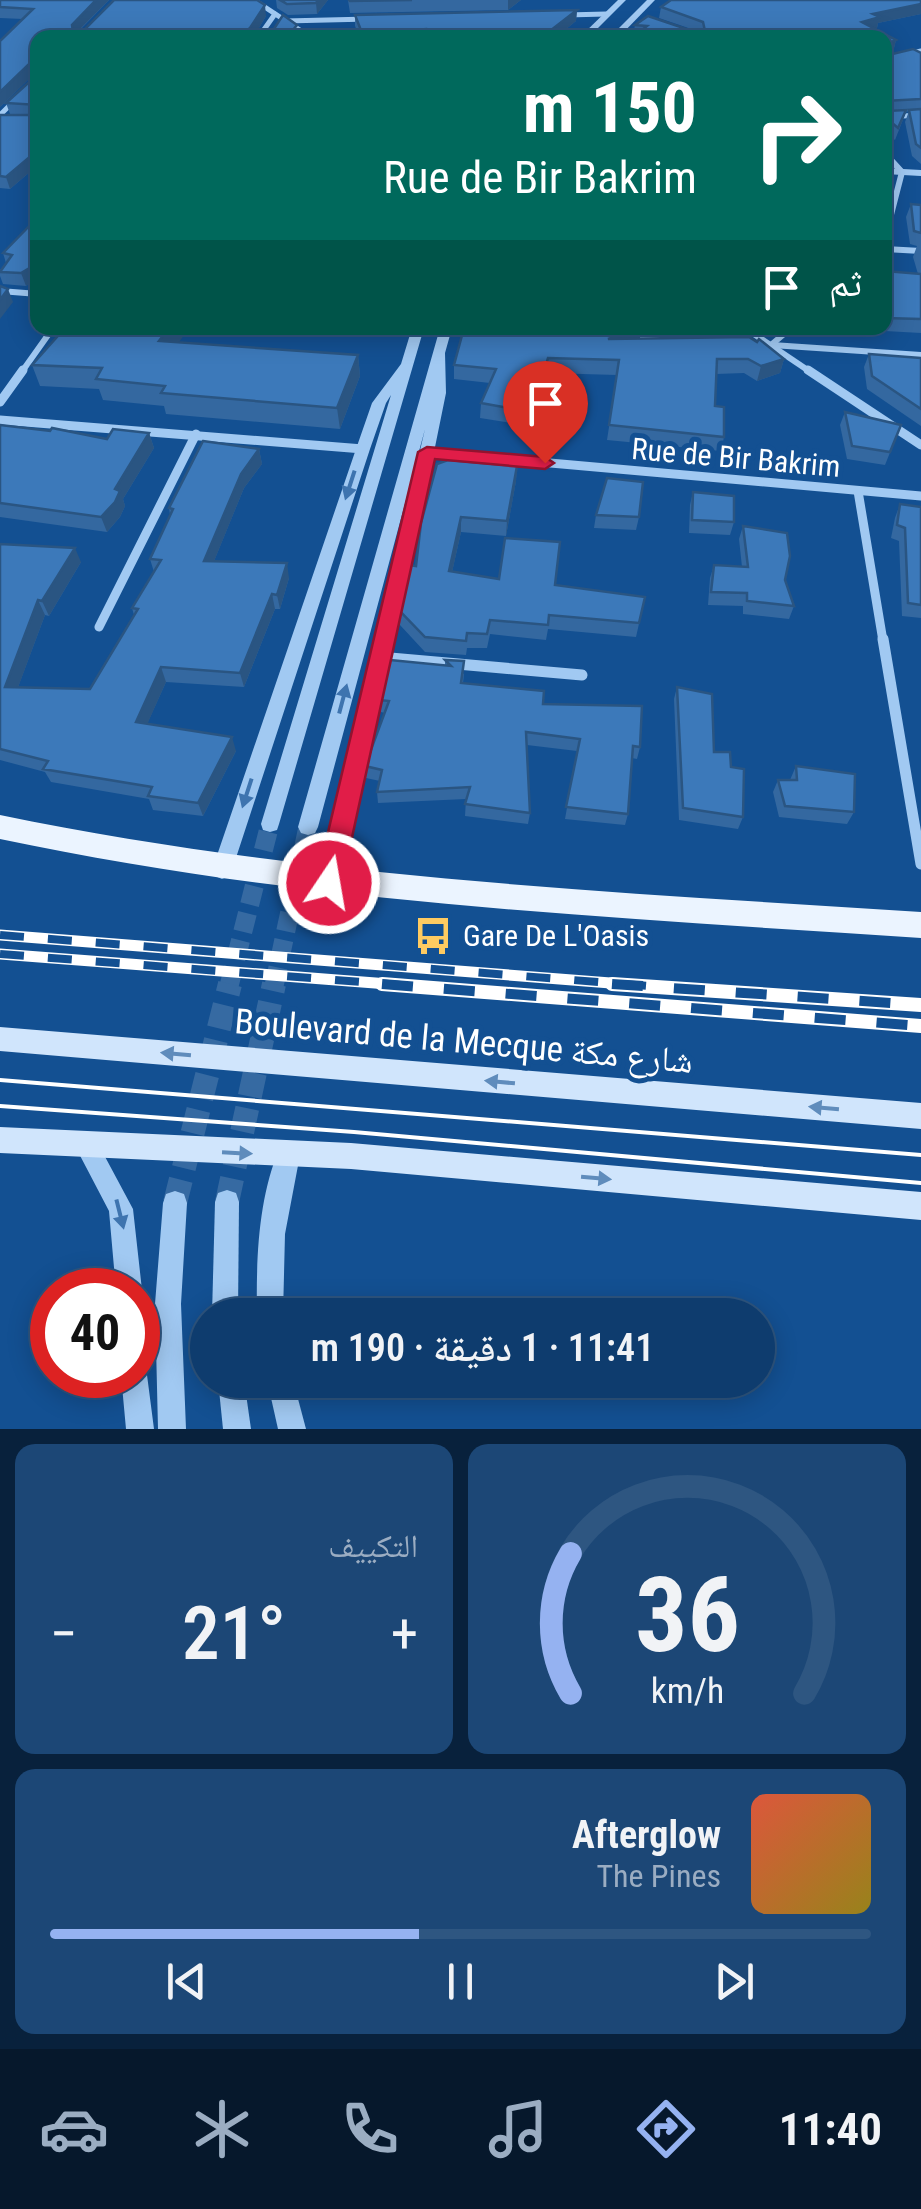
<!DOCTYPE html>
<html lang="ar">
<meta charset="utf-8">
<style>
:root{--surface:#0e3c6e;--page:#1c4776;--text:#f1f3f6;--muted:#9badc2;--line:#2e5681;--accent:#95b2f1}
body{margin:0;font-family:"Roboto Condensed","Noto Naskh Arabic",sans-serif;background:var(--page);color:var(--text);direction:rtl;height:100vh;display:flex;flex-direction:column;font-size:38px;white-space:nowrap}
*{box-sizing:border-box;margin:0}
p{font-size:32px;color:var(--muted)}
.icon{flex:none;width:55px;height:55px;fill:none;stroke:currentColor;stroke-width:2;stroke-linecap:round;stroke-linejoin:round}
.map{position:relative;height:1429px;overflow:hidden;direction:ltr}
.side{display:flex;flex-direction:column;gap:15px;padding:15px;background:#08213c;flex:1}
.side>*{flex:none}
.guide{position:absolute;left:30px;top:30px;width:862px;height:305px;border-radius:20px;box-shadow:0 5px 25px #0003,0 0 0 2px var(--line);direction:rtl;background:#00695c;color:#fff;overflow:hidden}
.speed{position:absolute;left:30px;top:1268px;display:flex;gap:20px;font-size:50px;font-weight:700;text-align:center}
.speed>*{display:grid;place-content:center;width:130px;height:130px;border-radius:50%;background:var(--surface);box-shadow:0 5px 25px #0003,0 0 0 2px var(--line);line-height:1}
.speed .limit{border:15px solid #d22;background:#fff;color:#111}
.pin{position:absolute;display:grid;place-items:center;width:85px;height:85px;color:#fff;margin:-102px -42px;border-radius:50% 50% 50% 0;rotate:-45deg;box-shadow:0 0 10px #0007}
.pin .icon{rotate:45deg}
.me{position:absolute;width:110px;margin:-55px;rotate:12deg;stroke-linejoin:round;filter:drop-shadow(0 0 8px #0008)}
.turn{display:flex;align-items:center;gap:35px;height:210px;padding:0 30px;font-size:45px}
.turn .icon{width:130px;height:130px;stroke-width:2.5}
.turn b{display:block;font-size:70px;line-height:85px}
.then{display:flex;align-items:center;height:95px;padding:0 30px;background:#0003;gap:20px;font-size:38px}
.big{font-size:75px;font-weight:600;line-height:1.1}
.side .card{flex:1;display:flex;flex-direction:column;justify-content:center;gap:15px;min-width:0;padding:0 35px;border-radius:20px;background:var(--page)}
.side .dial{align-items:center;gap:0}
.dial svg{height:260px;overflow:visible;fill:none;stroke:var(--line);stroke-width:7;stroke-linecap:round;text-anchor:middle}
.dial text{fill:var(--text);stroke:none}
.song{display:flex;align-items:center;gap:30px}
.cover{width:120px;height:120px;border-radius:15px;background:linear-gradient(135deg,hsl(10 70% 55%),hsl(50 70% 35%))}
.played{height:10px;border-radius:5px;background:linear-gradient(90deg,var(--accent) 45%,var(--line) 45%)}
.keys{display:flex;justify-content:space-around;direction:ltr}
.heat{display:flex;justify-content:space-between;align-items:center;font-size:55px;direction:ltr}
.side .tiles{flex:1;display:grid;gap:15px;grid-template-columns:1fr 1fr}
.card:last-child{grid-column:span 2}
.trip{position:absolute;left:190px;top:1298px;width:585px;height:100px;border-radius:50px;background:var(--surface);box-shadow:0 5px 25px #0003,0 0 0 2px var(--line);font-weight:600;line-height:100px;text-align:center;direction:rtl}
.dock{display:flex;height:160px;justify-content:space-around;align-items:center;background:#06182c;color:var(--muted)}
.dock .icon{width:70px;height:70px}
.dock .on{color:var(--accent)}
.dock b{font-size:45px;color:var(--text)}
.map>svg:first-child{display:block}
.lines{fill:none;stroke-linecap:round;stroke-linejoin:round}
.tertiary-tunnel-far1{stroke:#366aa2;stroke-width:19;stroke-dasharray:19 9;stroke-linecap:butt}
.tertiary-tunnel{stroke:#366aa2;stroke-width:24;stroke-dasharray:24 12;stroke-linecap:butt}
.minor-far3{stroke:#a1c9f2;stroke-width:5}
.minor-far2{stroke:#a1c9f2;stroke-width:6}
.minor-far1{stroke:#a1c9f2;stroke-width:9}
.minor{stroke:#a1c9f2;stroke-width:11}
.tertiary{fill:#a1c9f2;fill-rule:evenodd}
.secondary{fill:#d0e5fc;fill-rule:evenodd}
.primary{fill:#ebf4ff;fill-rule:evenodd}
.tram{stroke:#fff;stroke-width:4}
.rail-far1-casing{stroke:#fff;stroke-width:11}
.rail-casing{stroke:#fff;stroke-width:14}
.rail-far1{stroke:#135092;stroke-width:8;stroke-dasharray:24;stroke-linecap:butt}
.rail{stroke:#135092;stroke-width:10;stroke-dasharray:31;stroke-linecap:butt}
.wall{fill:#3468a0}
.shaded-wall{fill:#2a5582}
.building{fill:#3c79ba;stroke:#2a5582;stroke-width:2.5}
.oneway{fill:#3e74af}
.oneway2{fill:#5f8cbc}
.route{fill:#e11d48;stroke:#92132f;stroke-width:2.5}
.labels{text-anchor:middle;stroke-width:10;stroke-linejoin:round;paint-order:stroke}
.street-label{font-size:30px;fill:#fff;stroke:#135092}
.poi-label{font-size:30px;fill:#fff;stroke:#135092;text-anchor:start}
.near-street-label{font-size:35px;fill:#fff;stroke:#135092}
</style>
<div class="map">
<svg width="921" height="1429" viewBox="0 0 921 1429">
<rect width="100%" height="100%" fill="#135092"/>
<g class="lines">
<!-- tertiary-tunnel-far1 -->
<g class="tertiary-tunnel-far1">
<polyline points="229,986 270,824"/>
<polyline points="274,986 308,827"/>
</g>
<!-- tertiary-tunnel -->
<g class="tertiary-tunnel">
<polyline points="227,1202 274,984"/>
<polyline points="175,1203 230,984"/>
</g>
<!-- minor-far3 -->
<g class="minor-far3">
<polyline points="254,0 312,38"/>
<polyline points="566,15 606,14"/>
<polyline points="285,21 369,19"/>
<polyline points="258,38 275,14"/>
<polyline points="885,60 921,51"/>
<polyline points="0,115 15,100"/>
<polyline points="885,117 921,115"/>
<polyline points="885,154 894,164"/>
</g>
<!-- minor-far2 -->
<g class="minor-far2">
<polyline points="885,171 921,173"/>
<polyline points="885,238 902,172 892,161"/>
<polyline points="885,249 921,251"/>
<polyline points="0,291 38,294"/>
<polyline points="533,328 607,333"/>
<polyline points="745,328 812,373"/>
<polyline points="629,335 687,339"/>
<polyline points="753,344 771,345 791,328"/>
<polyline points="772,345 921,355"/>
<polyline points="21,373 53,328"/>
</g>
<!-- minor-far1 -->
<g class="minor-far1">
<polyline points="808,370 921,445"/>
<polyline points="0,402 23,370"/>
<polyline points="0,420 363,449"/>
<polyline points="427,452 921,496"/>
<polyline points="858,491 883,641"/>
<polyline points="99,627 196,434"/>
</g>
<!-- minor -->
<g class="minor">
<polyline points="883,639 921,864"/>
<polyline points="379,657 582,675"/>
</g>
<!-- tertiary -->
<g class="tertiary">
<polygon points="618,0 626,0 588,38 579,38"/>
<polygon points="647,0 655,0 618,38 609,38"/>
<polygon points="412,328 424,328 279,824 277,830 270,832 263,830 261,824 391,395 386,403 370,449 232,870 229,876 222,879 215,876 212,870 356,449 372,403 401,364"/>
<polygon points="440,328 452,328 445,353 446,393 434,452 339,883 336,889 329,892 322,889 319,883 425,429 318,827 315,833 308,835 301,833 298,827"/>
<polygon points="87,1134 95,1138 133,1209 142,1290 138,1299 138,1290 116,1290 109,1211 75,1146 79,1138"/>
<path d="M 288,1143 L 296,1147 L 300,1155 L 285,1234 L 283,1315 L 257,1315 C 256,1260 258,1198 280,1147 Z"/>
<polygon points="227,1190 236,1193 239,1202 238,1315 212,1315 215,1202 218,1193"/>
<polygon points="175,1191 184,1194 187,1203 181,1304 186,1429 158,1429 155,1304 163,1203 166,1194"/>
<polygon points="138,1363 143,1366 147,1375 154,1429 126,1429 121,1375 138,1375"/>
<polygon points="218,1380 244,1380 251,1429 223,1429"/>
<polygon points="267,1380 293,1380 306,1429 278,1429"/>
</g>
<!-- secondary -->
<g class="secondary">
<polygon points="0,1027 921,1103 921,1129 0,1051"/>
<polygon points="0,1127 351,1143 921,1192 921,1220 351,1169 0,1153"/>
</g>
<!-- primary -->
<path class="primary" d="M 0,815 C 304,878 612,892 921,912 L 921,938 C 609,917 307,904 0,839 Z"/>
<!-- tram -->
<g class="tram">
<polyline points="0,1080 921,1155"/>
<polyline points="0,1106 354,1132 921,1183"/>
</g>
<!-- rail-far1 casing -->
<g class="rail-far1-casing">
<g id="rail-far1">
<polyline points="0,935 649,986"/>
<polyline points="0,954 414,986"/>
</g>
</g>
<!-- rail casing -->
<g class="rail-casing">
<g id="rail">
<polyline points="382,984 921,1026"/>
<polyline points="612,984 921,1005"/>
</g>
</g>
<!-- rail-far1 -->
<use href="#rail-far1" class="rail-far1"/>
<!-- rail -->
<use href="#rail" class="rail"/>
</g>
<!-- wall -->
<g class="wall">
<polygon points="0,0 109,0 78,32 266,16 253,38 38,38 38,165 10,189 0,188 0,115 10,114 6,103 36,75 34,74 0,107 23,19 0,18"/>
<polygon points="276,0 328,0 317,14 288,15 277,8"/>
<polygon points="348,0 521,0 508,10 350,13"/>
<polygon points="921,4 921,14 878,23 877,28 874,29 896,40 893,52 888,55 921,53 921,164 912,156 905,122 909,111 906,112 895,140 885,132 885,38 633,36 635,25 648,16 698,33 700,32 659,18 661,7"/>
<polygon points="577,10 576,21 555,38 360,38 355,26 355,15"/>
<polygon points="38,203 38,278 26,286 3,284 0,276 0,270 6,263 3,253 34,221 30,210"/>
<polygon points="911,204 921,205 921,333 867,330 866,328 885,328 885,271 918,274 913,257 917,246 910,244 906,217"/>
<polygon points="548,328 548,331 596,335 598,328 687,328 676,331 641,329 640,338 784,359 780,373 757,381 744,373 716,374 715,406 724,437 721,451 607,440 617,375 547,373 530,426 480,418 481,403 490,383 454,379 454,365"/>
<polygon points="179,342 358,355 360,376 340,429 166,414 164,406 103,400 99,389 40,386 32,365"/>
<polygon points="869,354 921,358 921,426 867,389 864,367"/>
<polygon points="845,412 901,425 885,465 847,459 840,425"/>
<polygon points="0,425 107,439 149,433 154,448 123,499 125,506 120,517 107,532 0,517"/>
<polygon points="259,449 262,464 244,488 214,561 289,578 280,609 275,609 244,687 166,682 147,724 236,751 203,816 153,810 149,799 51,782 45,772 0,760 0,544 81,562 49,616 45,615 18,687 90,689 134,615 132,608 154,572 150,559 170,515 169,508"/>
<polygon points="517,466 516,481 506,536 461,532 452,572 499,579 645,597 636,637 548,629 546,640 490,634 487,648 467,648 466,655 425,652 400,625 399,610 416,566 421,523"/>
<polygon points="693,492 734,522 730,535 689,533 690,505"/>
<polygon points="900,504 921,507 921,618 902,616 899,541 891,538 895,518"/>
<polygon points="596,515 639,517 636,530 594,528"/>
<polygon points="743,526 785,580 794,606 789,619 743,614 743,606 708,605 710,578 714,565 742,567 739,539"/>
<polygon points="445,660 464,674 463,683 543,704 640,747 637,759 632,758 628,814 625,825 565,819 577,751 527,745 530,813 528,824 465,816 466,799 378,803 377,792 380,781 366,778 365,766 385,713 381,712 379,700 445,666"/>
<polygon points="677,687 714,752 731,767 743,817 738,829 679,820 674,699"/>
<polygon points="796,766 854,812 847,824 779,817 773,792 778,780 790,780"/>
</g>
<!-- shaded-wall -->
<g class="shaded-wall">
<polygon points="96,0 109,0 74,35 72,25"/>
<polygon points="319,0 328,0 317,14 316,3"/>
<polygon points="508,0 521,0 508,10"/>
<polygon points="921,4 921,14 878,23 877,28 859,33 862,22 873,14"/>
<polygon points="265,5 266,16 253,38 234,38"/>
<polygon points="577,10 576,21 555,38 546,38 546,34"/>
<polygon points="896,40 893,52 885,55 885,45"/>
<polygon points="30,63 34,74 0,107 0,92"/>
<polygon points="38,150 38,165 10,189 6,177"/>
<polygon points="38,263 38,278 26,286 21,273"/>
<polygon points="8,289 13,302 0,319 0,300"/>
<polygon points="169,328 189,328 165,362 159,341"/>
<polygon points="642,328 639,342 608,339"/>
<polygon points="358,355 360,376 340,429 337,408"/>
<polygon points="548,358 547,373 530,426 531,412"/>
<polygon points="784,359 780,373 757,381 761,366"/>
<polygon points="149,433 154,448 123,499 125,506 120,517 107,532 101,517 115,489"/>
<polygon points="259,449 262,464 244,488 208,576 204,561 241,474"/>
<polygon points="517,466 516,481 506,536 507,521"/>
<polygon points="461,517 461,532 449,586 449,571"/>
<polygon points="75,548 81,562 49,616 42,601"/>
<polygon points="287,563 289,578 280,609 277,595"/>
<polygon points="272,594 275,609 244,687 240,673"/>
<polygon points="38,600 45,615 13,701 5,687"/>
<polygon points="161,667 166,682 142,736 136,722"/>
<polygon points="232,737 236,751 203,816 198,803"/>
</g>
<!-- building -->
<g class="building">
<polygon points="0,0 96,0 72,25 73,32 82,32 114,0 257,0 265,5 250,28 234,38 38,38 38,64 30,63 0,92 0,41 33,9 0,7"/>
<polygon points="280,0 319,0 316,3 287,4"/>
<polygon points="349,0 412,0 350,1"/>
<polygon points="671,0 921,0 921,4 873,14 880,17 862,22 896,40 885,45 885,38 793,38 790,35 792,38 632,38 647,26 635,25 648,16 698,33 705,31 703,22 661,7"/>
<polygon points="577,10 546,34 477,32 477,38 442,38 442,34 426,33 426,29 362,33 355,15"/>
<polygon points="283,15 297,25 293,30 304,38 268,38"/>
<polygon points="913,49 921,53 921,99 885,101 885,50 888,55"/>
<polygon points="38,74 38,105 6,103"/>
<polygon points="885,109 887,111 906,110 898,128 885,117"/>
<polygon points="921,109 921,148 916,144 909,110"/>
<polygon points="0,115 38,115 38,150 6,177 0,176"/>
<polygon points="911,204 921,205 921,233 914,231"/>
<polygon points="38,217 38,263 21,273 0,272 12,255 3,253"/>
<polygon points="885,271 921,274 921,319 885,318 885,287 888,288"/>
<polygon points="0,286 8,289 0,300"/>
<polygon points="65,328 169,328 159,341 358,355 337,408 161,393 165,386 96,379 102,368 32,365"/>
<polygon points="464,328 547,328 546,331 596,335 598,328 642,328 608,339 749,337 757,342 759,339 784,359 761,366 748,359 717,359 715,406 724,407 724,437 609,425 619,360 548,358 531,412 481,403 496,369 454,365"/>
<polygon points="869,354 921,358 921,409 872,376"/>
<polygon points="845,412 901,425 890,452 852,446"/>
<polygon points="0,425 50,431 52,428 107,439 113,429 149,433 115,489 120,491 115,502 101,517 0,503"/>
<polygon points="203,441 259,449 241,474 204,561 287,563 277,595 272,594 240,673 161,667 136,722 232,737 198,803 148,796 152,787 43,769 48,761 0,749 0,544 75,548 42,601 38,600 5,687 90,689 138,609 132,608 161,560 150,559 173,509 169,508"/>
<polygon points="448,460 517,466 507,521 461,517 449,571 499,579 505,538 560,542 555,585 645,597 639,623 549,615 548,625 490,620 487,634 467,633 466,641 425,637 399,610 409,565 416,566 421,523 437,464"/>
<polygon points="607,478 643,482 639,517 596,515"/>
<polygon points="693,492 734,496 734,522 692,520"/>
<polygon points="900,504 921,507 921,605 908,603 905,528 897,525"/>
<polygon points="743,526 787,533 790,556 785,580 794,606 747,601 747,593 711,592 714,565 748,567"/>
<polygon points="390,660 451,666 445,660 464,661 461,683 544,691 543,704 642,706 640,747 633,746 628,814 566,807 580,739 526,732 530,813 465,804 470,787 377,792 382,770 365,766 389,701 379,700"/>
<polygon points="677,687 712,694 714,752 730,752 731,767 744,769 743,817 683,808"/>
<polygon points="796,766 855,774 854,812 785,806 778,780 797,780"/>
</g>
<!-- one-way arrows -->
<defs><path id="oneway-solid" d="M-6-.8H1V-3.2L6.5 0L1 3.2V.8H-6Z" transform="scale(2.5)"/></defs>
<g class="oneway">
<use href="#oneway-solid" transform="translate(350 485) rotate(108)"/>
<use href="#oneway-solid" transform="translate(343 699) rotate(-75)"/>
<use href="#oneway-solid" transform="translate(247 793) rotate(108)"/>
<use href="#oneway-solid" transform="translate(120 1214) rotate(76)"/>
</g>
<g class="oneway2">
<use href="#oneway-solid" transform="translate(176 1054) rotate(-175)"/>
<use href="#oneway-solid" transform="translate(500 1082) rotate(-175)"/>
<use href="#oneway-solid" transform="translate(824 1108) rotate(-175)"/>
<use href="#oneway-solid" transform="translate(237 1153) rotate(3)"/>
<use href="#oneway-solid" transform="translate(596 1178) rotate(5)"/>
</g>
<!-- route -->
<polygon class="route" points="427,447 545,457 554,463 545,469 435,459 342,883 338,891 329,894 320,891 316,883 418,452"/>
<!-- icons -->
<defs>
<g id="bus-bare" transform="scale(3)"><path d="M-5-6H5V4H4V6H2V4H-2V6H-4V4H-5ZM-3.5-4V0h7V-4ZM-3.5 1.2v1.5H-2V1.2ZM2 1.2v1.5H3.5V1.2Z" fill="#ffcb61" stroke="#135092" stroke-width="2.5" paint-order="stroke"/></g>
</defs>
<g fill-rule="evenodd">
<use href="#bus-bare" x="433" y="936"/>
</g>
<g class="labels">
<!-- street labels -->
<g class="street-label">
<text transform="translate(736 458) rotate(5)" y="10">Rue de Bir Bakrim</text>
</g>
<!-- poi labels -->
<g class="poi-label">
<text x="463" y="946">Gare De L'Oasis</text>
</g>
<!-- near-street labels -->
<g class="near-street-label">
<text transform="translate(464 1041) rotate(5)" y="12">Boulevard de la Mecque شارع مكة</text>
</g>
</g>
</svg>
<div class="speed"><div class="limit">40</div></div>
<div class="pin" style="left:545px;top:463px;background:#d93025"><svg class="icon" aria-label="arrive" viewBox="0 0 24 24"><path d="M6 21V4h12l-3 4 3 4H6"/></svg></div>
<svg class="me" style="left:329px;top:883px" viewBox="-20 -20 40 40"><circle r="17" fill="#e11d48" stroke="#fff" stroke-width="3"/><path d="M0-11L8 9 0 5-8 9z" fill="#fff"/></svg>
<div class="trip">11:41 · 1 دقيقة · 190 m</div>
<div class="guide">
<div class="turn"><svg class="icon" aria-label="right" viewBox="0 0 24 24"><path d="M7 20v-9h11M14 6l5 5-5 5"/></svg><div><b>150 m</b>Rue de Bir Bakrim</div></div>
<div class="then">ثم<svg class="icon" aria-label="arrive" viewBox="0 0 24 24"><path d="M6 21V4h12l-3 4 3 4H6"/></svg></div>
</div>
</div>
<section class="side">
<div class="tiles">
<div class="card dial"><svg viewBox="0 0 100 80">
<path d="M14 69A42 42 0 1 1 86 69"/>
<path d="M14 69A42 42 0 0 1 14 26" stroke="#95b2f1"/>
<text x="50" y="56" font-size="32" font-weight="700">36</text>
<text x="50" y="72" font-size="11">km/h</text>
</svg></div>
<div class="card"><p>التكييف</p>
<div class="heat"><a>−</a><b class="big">21°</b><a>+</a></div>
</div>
<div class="card">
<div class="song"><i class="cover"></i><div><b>Afterglow</b><p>The Pines</p></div></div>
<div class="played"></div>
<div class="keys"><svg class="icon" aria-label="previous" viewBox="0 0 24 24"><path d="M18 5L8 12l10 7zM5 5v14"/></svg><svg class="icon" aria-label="pause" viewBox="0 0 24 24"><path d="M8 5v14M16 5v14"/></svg><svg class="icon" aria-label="next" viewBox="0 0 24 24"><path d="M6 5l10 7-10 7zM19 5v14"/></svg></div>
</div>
</div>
</section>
<nav class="dock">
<b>11:40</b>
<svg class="icon on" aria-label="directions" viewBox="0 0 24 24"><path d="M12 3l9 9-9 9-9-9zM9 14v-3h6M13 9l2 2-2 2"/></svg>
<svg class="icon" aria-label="music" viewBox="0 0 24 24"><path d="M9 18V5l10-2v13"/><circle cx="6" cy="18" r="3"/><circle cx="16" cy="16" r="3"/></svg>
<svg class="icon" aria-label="phone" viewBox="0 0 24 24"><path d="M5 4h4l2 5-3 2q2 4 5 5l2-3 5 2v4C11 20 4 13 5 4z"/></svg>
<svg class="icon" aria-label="climate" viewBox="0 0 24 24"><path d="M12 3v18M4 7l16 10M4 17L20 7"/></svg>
<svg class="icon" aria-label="car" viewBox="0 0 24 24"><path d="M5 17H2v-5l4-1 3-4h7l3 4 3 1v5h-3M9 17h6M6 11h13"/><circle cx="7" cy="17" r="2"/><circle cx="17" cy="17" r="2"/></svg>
</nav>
